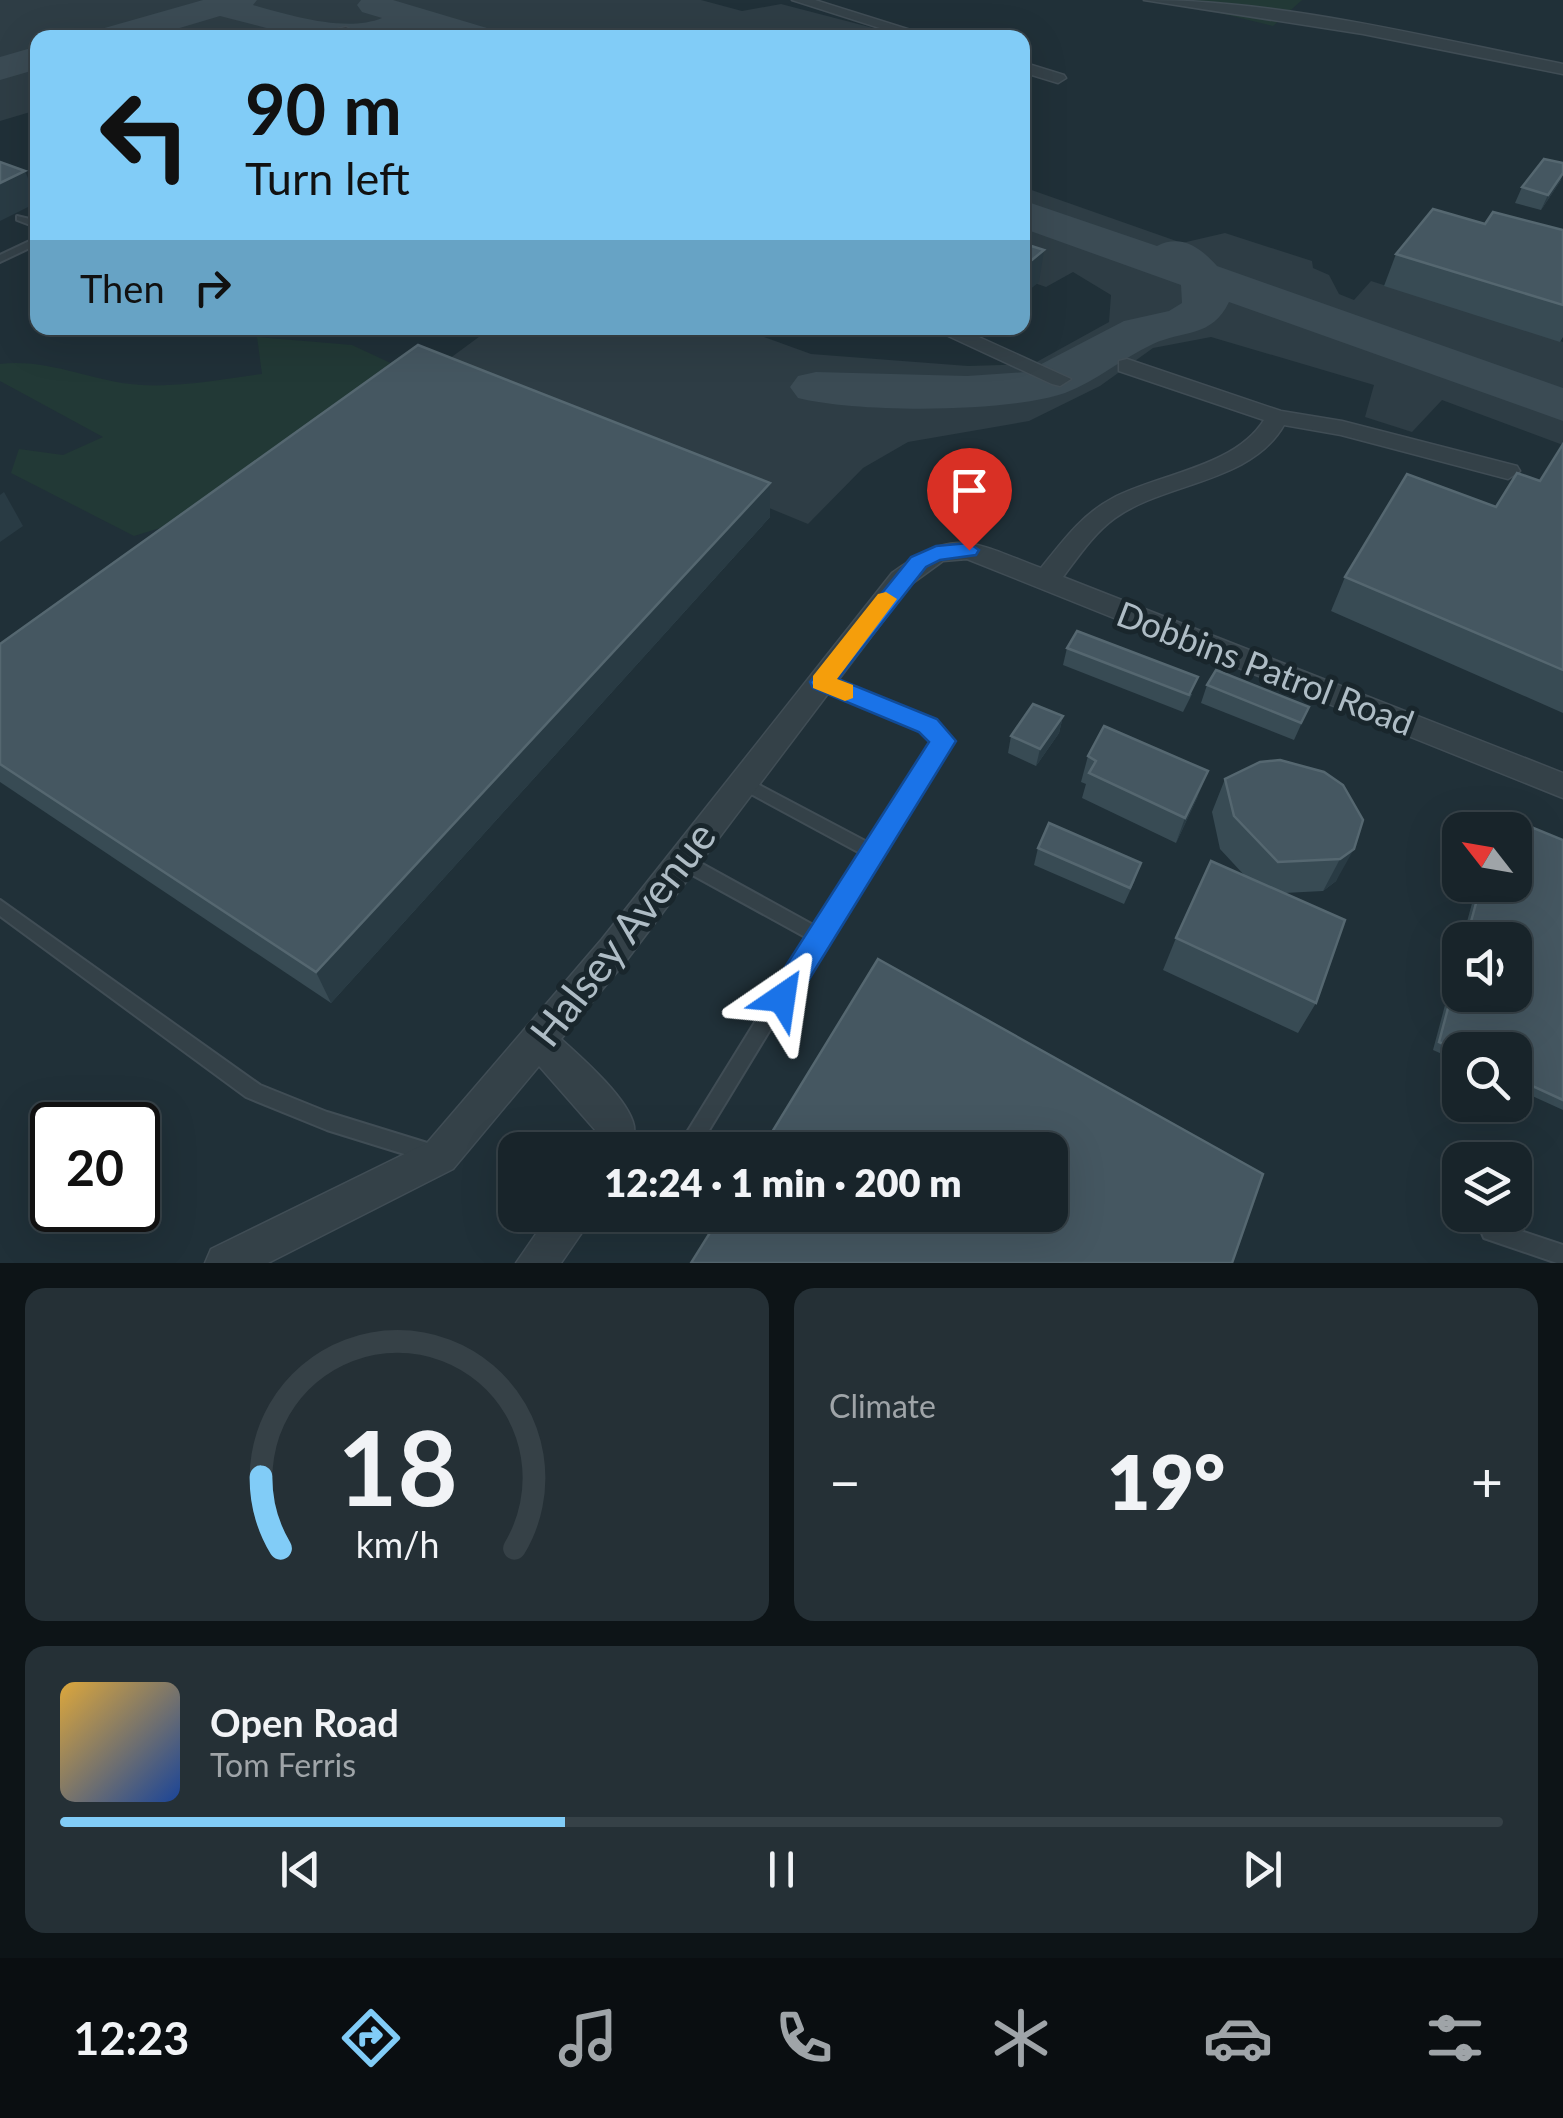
<!DOCTYPE html>
<meta charset="utf-8">
<style>
:root{--surface:#18242a;--page:#253036;--text:#f1f3f6;--muted:#9fa4a8;--line:#364147;--accent:#81ccf7}
body{margin:0;font-family:Lato,sans-serif;background:var(--page);color:var(--text);height:100vh;display:flex;flex-direction:column;font-size:38px;white-space:nowrap}
*{box-sizing:border-box;margin:0}
p{font-size:32px;color:var(--muted)}
.icon{flex:none;width:55px;height:55px;fill:none;stroke:currentColor;stroke-width:2;stroke-linecap:round;stroke-linejoin:round}
.map{position:relative;height:1263px;overflow:hidden}
.panel{display:flex;flex-direction:column;gap:25px;padding:25px;background:#0d1417;flex:1}
.panel>*{flex:none}
.guide{position:absolute;left:30px;top:30px;width:1000px;height:305px;border-radius:20px;box-shadow:0 10px 40px #0002,0 0 0 2px var(--line);background:#81ccf7;color:#111;overflow:hidden}
.needle{width:65px;rotate:301deg}
.tools{position:absolute;left:1442px;top:812px;display:grid;gap:20px}
.tools a{display:grid;place-items:center;width:90px;height:90px;border-radius:20px;background:var(--surface);box-shadow:0 10px 40px #0002,0 0 0 2px var(--line);font-size:50px}
.speed{position:absolute;left:30px;top:1102px;display:flex;gap:20px;font-size:50px;font-weight:700;text-align:center}
.speed>*{display:grid;place-content:center;width:130px;height:130px;border-radius:50%;background:var(--surface);box-shadow:0 10px 40px #0002,0 0 0 2px var(--line);line-height:1}
.speed .limit{border:5px solid #111;border-radius:15px;background:#fff;color:#111}
.pin{position:absolute;display:grid;place-items:center;width:85px;height:85px;color:#fff;margin:-102px -42px;border-radius:50% 50% 50% 0;rotate:-45deg;box-shadow:0 0 10px #0007}
.pin .icon{rotate:45deg}
.me{position:absolute;width:110px;margin:-55px;rotate:32deg;stroke-linejoin:round;filter:drop-shadow(0 0 8px #0008)}
.turn{display:flex;align-items:center;gap:35px;height:210px;padding:0 50px;font-size:45px}
.turn .icon{width:130px;height:130px;stroke-width:2.5}
.turn b{display:block;font-size:70px;line-height:85px}
.then{display:flex;align-items:center;height:95px;padding:0 50px;background:#0003;gap:20px;font-size:38px}
.big{font-size:75px;font-weight:800;line-height:1.1}
.panel .tile{flex:1;display:flex;flex-direction:column;justify-content:center;gap:15px;min-width:0;padding:0 35px;border-radius:20px;background:var(--page)}
.panel .dial{align-items:center;gap:0}
.dial svg{height:260px;overflow:visible;fill:none;stroke:var(--line);stroke-width:7;stroke-linecap:round;text-anchor:middle}
.dial text{fill:var(--text);stroke:none}
.song{display:flex;align-items:center;gap:30px}
.cover{width:120px;height:120px;border-radius:15px;background:linear-gradient(135deg,hsl(40 70% 55%),hsl(220 70% 35%))}
.played{height:10px;border-radius:5px;background:linear-gradient(90deg,var(--accent) 35%,var(--line) 35%)}
.keys{display:flex;justify-content:space-around;direction:ltr}
.heat{display:flex;justify-content:space-between;align-items:center;font-size:55px;direction:ltr}
.panel .tiles{flex:1;display:grid;gap:25px;grid-template-columns:1fr 1fr}
.tile:last-child{grid-column:span 2}
.trip{position:absolute;left:498px;top:1132px;width:570px;height:100px;border-radius:20px;background:var(--surface);box-shadow:0 10px 40px #0002,0 0 0 2px var(--line);font-weight:800;line-height:100px;text-align:center}
.menu{display:flex;height:160px;justify-content:space-around;align-items:center;background:#0a0e11;color:var(--muted)}
.menu .icon{width:70px;height:70px}
.menu .current{color:var(--accent)}
.menu b{font-size:45px;color:var(--text)}
.map>svg:first-child{display:block}
.airport{fill:#2e3d45}
.green{fill:#223936}
.lines{fill:none;stroke-linecap:round;stroke-linejoin:round}
.taxiway{fill:#3b4b54;fill-rule:evenodd}
.lane-casing{stroke:#404d55;stroke-width:4}
.street-casing{stroke:#404d55;stroke-width:3}
.lane{fill:#344148;fill-rule:evenodd}
.street{fill:#344148;fill-rule:evenodd}
.wall{fill:#384b54}
.shaded-wall{fill:#293b44}
.building{fill:#455761;stroke:#556770;stroke-width:2.5}
.route{fill:#1a73e8;stroke:#114b97;stroke-width:2.5}
.slow{fill:#f59e0b}
.labels{text-anchor:middle;stroke-width:10;stroke-linejoin:round;paint-order:stroke}
.street-label{font-size:35px;fill:#aebcc5;stroke:#19262c}
.near-street-label{font-size:42px;fill:#aebcc5;stroke:#19262c}
</style>
<div class="map">
<svg width="1563" height="1263" viewBox="0 0 1563 1263">
<rect width="100%" height="100%" fill="#203038"/>
<!-- airport -->
<g class="airport">
<polygon points="0,0 701,0 742,11 781,4 908,37 38,38 37,110 0,121"/>
<polygon points="1023,187 1182,243 1225,233 1312,261 1313,268 1329,275 1339,294 1354,300 1371,281 1563,342 1563,445 1442,400 1412,432 1365,417 1374,385 1211,337 1153,348 1100,386 1029,421 908,442 863,468 808,524 434,370 491,328 739,328 811,354 968,366 1033,364 1109,322 1111,295 1073,272 1046,287 1023,279"/>
</g>
<!-- green -->
<g class="green">
<polygon points="1167,0 1302,0 1273,26"/>
<path d="M 257,337 L 352,345 L 397,366 L 183,521 L 134,536 L 11,473 L 19,449 L 63,455 L 103,437 L 0,381 L 0,364 C 43,359 80,376 122,383 C 167,390 218,380 262,374 Z"/>
</g>
<g class="lines">
<!-- taxiway -->
<g class="taxiway">
<path d="M 203,0 L 257,0 L 253,5 C 289,15 346,33 382,18 L 362,12 L 357,5 L 361,0 L 393,0 L 497,31 L 502,38 L 446,38 L 415,28 L 395,38 L 305,38 L 220,16 L 146,38 L 89,38 L 94,31 Z"/>
<polygon points="38,46 38,69 0,80 0,57"/>
<path d="M 1022,200 L 1157,246 C 1181,234 1200,247 1217,266 L 1563,388 L 1563,421 L 1229,302 C 1212,338 1183,330 1153,344 C 1122,358 1097,381 1065,393 C 1008,413 857,413 798,398 L 790,387 L 798,376 L 816,372 L 967,376 L 1026,372 L 1124,321 L 1169,311 L 1182,303 L 1181,285 L 1022,228 Z"/>
</g>
<!-- lane casing -->
<g class="lane-casing">
<g id="lane">
<polygon points="17,216 38,221 38,228 17,220"/>
<polygon points="38,237 38,244 0,262 0,255"/>
<polygon points="822,677 933,722 950,741 876,856 827,935 826,942 822,944 697,1150 676,1150 807,938 676,866 674,861 676,856 682,854 688,856 815,926 860,853 738,787 735,783 738,779 743,777 748,779 867,842 934,742 923,730 817,686 815,682 817,678"/>
<polygon points="0,900 260,1085 327,1112 437,1146 440,1153 437,1160 430,1162 327,1130 246,1097 0,916"/>
<polygon points="1491,1221 1563,1245 1563,1263 1557,1263 1484,1238 1481,1231 1484,1224"/>
</g>
</g>
<!-- street casing -->
<g class="street-casing">
<g id="street">
<polygon points="792,0 815,0 936,38 911,38"/>
<path d="M 1144,0 C 1284,0 1426,37 1563,64 L 1563,74 L 1363,34 Z"/>
<polygon points="346,27 354,32 351,35 303,38"/>
<polygon points="1022,62 1064,75 1066,78 1058,83 1022,72"/>
<polygon points="931,328 959,328 1071,379 1060,386 1052,384"/>
<path d="M 1127,359 L 1281,411 L 1342,421 L 1517,466 L 1520,471 L 1508,479 L 1341,435 L 1284,425 C 1251,483 1165,482 1115,518 C 1094,533 1078,557 1063,577 L 1563,773 L 1563,798 L 967,559 L 943,561 L 910,585 L 626,961 L 561,1039 C 581,1057 629,1099 634,1126 C 635,1133 633,1143 632,1150 L 594,1150 L 596,1131 L 539,1066 L 453,1169 L 268,1263 L 205,1263 L 211,1249 L 427,1143 L 602,939 L 892,573 C 956,526 972,542 1041,568 C 1062,542 1082,514 1113,498 C 1158,474 1235,467 1264,420 L 1119,371 L 1119,361 Z"/>
<polygon points="549,1215 594,1215 561,1263 516,1263"/>
</g>
</g>
<!-- lane -->
<use href="#lane" class="lane"/>
<!-- street -->
<use href="#street" class="street"/>
</g>
<!-- wall -->
<g class="wall">
<polygon points="1561,180 1541,210 1515,203 1522,187"/>
<polygon points="1485,224 1563,230 1563,337 1560,342 1384,286 1396,254"/>
<polygon points="1563,444 1563,713 1331,611 1345,577 1496,507 1540,481"/>
<polygon points="770,483 770,517 331,1003 0,782 0,644"/>
<polygon points="1067,648 1192,694 1183,712 1063,665"/>
<polygon points="1207,685 1309,707 1294,740 1201,703"/>
<polygon points="1063,716 1059,733 1036,766 1008,753 1011,736"/>
<polygon points="1088,756 1198,796 1176,843 1082,798 1086,784 1081,782"/>
<polygon points="1225,779 1363,820 1336,881 1323,891 1284,893 1316,1003 1298,1033 1163,970 1176,938 1245,876 1220,849 1212,812"/>
<polygon points="1499,814 1563,840 1563,1110 1515,1088 1515,1050 1460,1050 1460,1062 1433,1050 1460,949 1460,995 1515,940 1462,940 1477,885 1515,885 1515,830 1492,830 1494,823"/>
<polygon points="1038,848 1135,880 1124,904 1034,865"/>
</g>
<!-- shaded-wall -->
<g class="shaded-wall">
<polygon points="25,171 38,202 0,221 0,183"/>
<polygon points="1563,173 1561,180 1541,210 1548,195"/>
<polygon points="1044,250 1039,282 1022,296 1022,268"/>
<polygon points="770,483 770,517 331,1003 316,972"/>
<polygon points="4,492 23,526 0,542 0,495"/>
<polygon points="1063,716 1059,733 1036,766 1040,749"/>
<polygon points="1208,771 1198,796 1176,843 1185,818"/>
<polygon points="1354,849 1336,881 1323,891 1340,859"/>
</g>
<!-- building -->
<g class="building">
<polygon points="1544,159 1563,163 1563,173 1548,195 1522,187"/>
<polygon points="0,162 25,171 0,183"/>
<polygon points="1433,209 1485,224 1493,212 1563,230 1563,305 1396,254"/>
<polygon points="1022,243 1044,250 1022,268"/>
<polygon points="418,345 770,483 316,972 0,764 0,644"/>
<polygon points="1563,444 1563,670 1345,577 1407,474 1496,507 1517,473 1540,481"/>
<polygon points="1077,631 1198,677 1189,695 1067,648"/>
<polygon points="1216,670 1309,707 1301,723 1207,685"/>
<polygon points="1033,704 1063,716 1040,749 1011,736"/>
<polygon points="1104,726 1208,771 1185,818 1089,773 1096,761 1088,756"/>
<polygon points="1280,760 1324,772 1343,785 1363,820 1354,849 1340,859 1278,862 1234,816 1225,779 1260,762"/>
<polygon points="1499,814 1563,840 1563,1100 1515,1078 1515,1050 1460,1050 1460,1052 1439,1042 1460,963 1460,995 1515,995 1515,940 1466,940 1481,885 1515,885 1515,830 1495,830"/>
<polygon points="1049,823 1141,863 1130,888 1038,848"/>
<polygon points="1211,861 1345,920 1316,1003 1176,938"/>
<polygon points="878,959 1263,1174 1232,1263 691,1263 721,1215 1050,1215 1050,1150 761,1150"/>
</g>
<!-- route -->
<polygon class="route" points="969,543 979,550 976,555 940,560 926,567 838,679 937,719 956,741 792,1007 782,1011 771,1007 767,998 771,989 929,742 919,732 813,688 810,682 911,557 936,546"/>
<!-- slow -->
<polygon class="slow" points="886,592 897,599 837,679 853,685 853,698 845,701 813,688 813,676 878,594"/>
<g class="labels">
<!-- street labels -->
<g class="street-label">
<text transform="translate(1265 669) rotate(21)" y="12">Dobbins Patrol Road</text>
</g>
<!-- near-street labels -->
<g class="near-street-label">
<text transform="translate(623 934) rotate(-52)" y="15">Halsey Avenue</text>
</g>
</g>
</svg>
<div class="tools">
<a><svg class="needle" viewBox="-14 -14 28 28"><path d="M0-13l5 13h-10z" fill="#e53935"/><path d="M0 13l5-13h-10z" fill="#9fa4a8"/></svg></a>
<a><svg class="icon" aria-label="sound" viewBox="0 0 24 24"><path d="M4 9h4l5-4v14l-5-4H4zM17 9q2 3 0 6"/></svg></a>
<a><svg class="icon" aria-label="search" viewBox="0 0 24 24"><circle cx="10" cy="10" r="6"/><path d="M15 15l6 6"/></svg></a>
<a><svg class="icon" aria-label="layers" viewBox="0 0 24 24"><path d="M12 4l9 5-9 5-9-5zM3 14l9 5 9-5"/></svg></a>
</div>
<div class="speed"><div class="limit">20</div></div>
<div class="pin" style="left:969px;top:550px;background:#d93025"><svg class="icon" aria-label="arrive" viewBox="0 0 24 24"><path d="M6 21V4h12l-3 4 3 4H6"/></svg></div>
<svg class="me" style="left:782px;top:998px" viewBox="-20 -20 40 40"><path d="M0-17L14 15 0 8-14 15z" fill="#1a73e8" stroke="#fff" stroke-width="4"/></svg>
<div class="trip">12:24 · 1 min · 200 m</div>
<div class="guide">
<div class="turn"><svg class="icon" aria-label="left" viewBox="0 0 24 24"><path d="M17 20v-9H6M10 6l-5 5 5 5"/></svg><div><b>90 m</b>Turn left</div></div>
<div class="then">Then<svg class="icon" aria-label="right" viewBox="0 0 24 24"><path d="M7 20v-9h11M14 6l5 5-5 5"/></svg></div>
</div>
</div>
<section class="panel">
<div class="tiles">
<div class="tile dial"><svg viewBox="0 0 100 80">
<path d="M14 69A42 42 0 1 1 86 69"/>
<path d="M14 69A42 42 0 0 1 8 47" stroke="#81ccf7"/>
<text x="50" y="56" font-size="32" font-weight="700">18</text>
<text x="50" y="72" font-size="11">km/h</text>
</svg></div>
<div class="tile"><p>Climate</p>
<div class="heat"><a>−</a><b class="big">19°</b><a>+</a></div>
</div>
<div class="tile">
<div class="song"><i class="cover"></i><div><b>Open Road</b><p>Tom Ferris</p></div></div>
<div class="played"></div>
<div class="keys"><svg class="icon" aria-label="previous" viewBox="0 0 24 24"><path d="M18 5L8 12l10 7zM5 5v14"/></svg><svg class="icon" aria-label="pause" viewBox="0 0 24 24"><path d="M8 5v14M16 5v14"/></svg><svg class="icon" aria-label="next" viewBox="0 0 24 24"><path d="M6 5l10 7-10 7zM19 5v14"/></svg></div>
</div>
</div>
</section>
<nav class="menu">
<b>12:23</b>
<svg class="icon current" aria-label="directions" viewBox="0 0 24 24"><path d="M12 3l9 9-9 9-9-9zM9 14v-3h6M13 9l2 2-2 2"/></svg>
<svg class="icon" aria-label="music" viewBox="0 0 24 24"><path d="M9 18V5l10-2v13"/><circle cx="6" cy="18" r="3"/><circle cx="16" cy="16" r="3"/></svg>
<svg class="icon" aria-label="phone" viewBox="0 0 24 24"><path d="M5 4h4l2 5-3 2q2 4 5 5l2-3 5 2v4C11 20 4 13 5 4z"/></svg>
<svg class="icon" aria-label="climate" viewBox="0 0 24 24"><path d="M12 3v18M4 7l16 10M4 17L20 7"/></svg>
<svg class="icon" aria-label="car" viewBox="0 0 24 24"><path d="M5 17H2v-5l4-1 3-4h7l3 4 3 1v5h-3M9 17h6M6 11h13"/><circle cx="7" cy="17" r="2"/><circle cx="17" cy="17" r="2"/></svg>
<svg class="icon" aria-label="filters" viewBox="0 0 24 24"><path d="M4 7h16M4 17h16"/><circle cx="9" cy="7" r="2"/><circle cx="15" cy="17" r="2"/></svg>
</nav>
